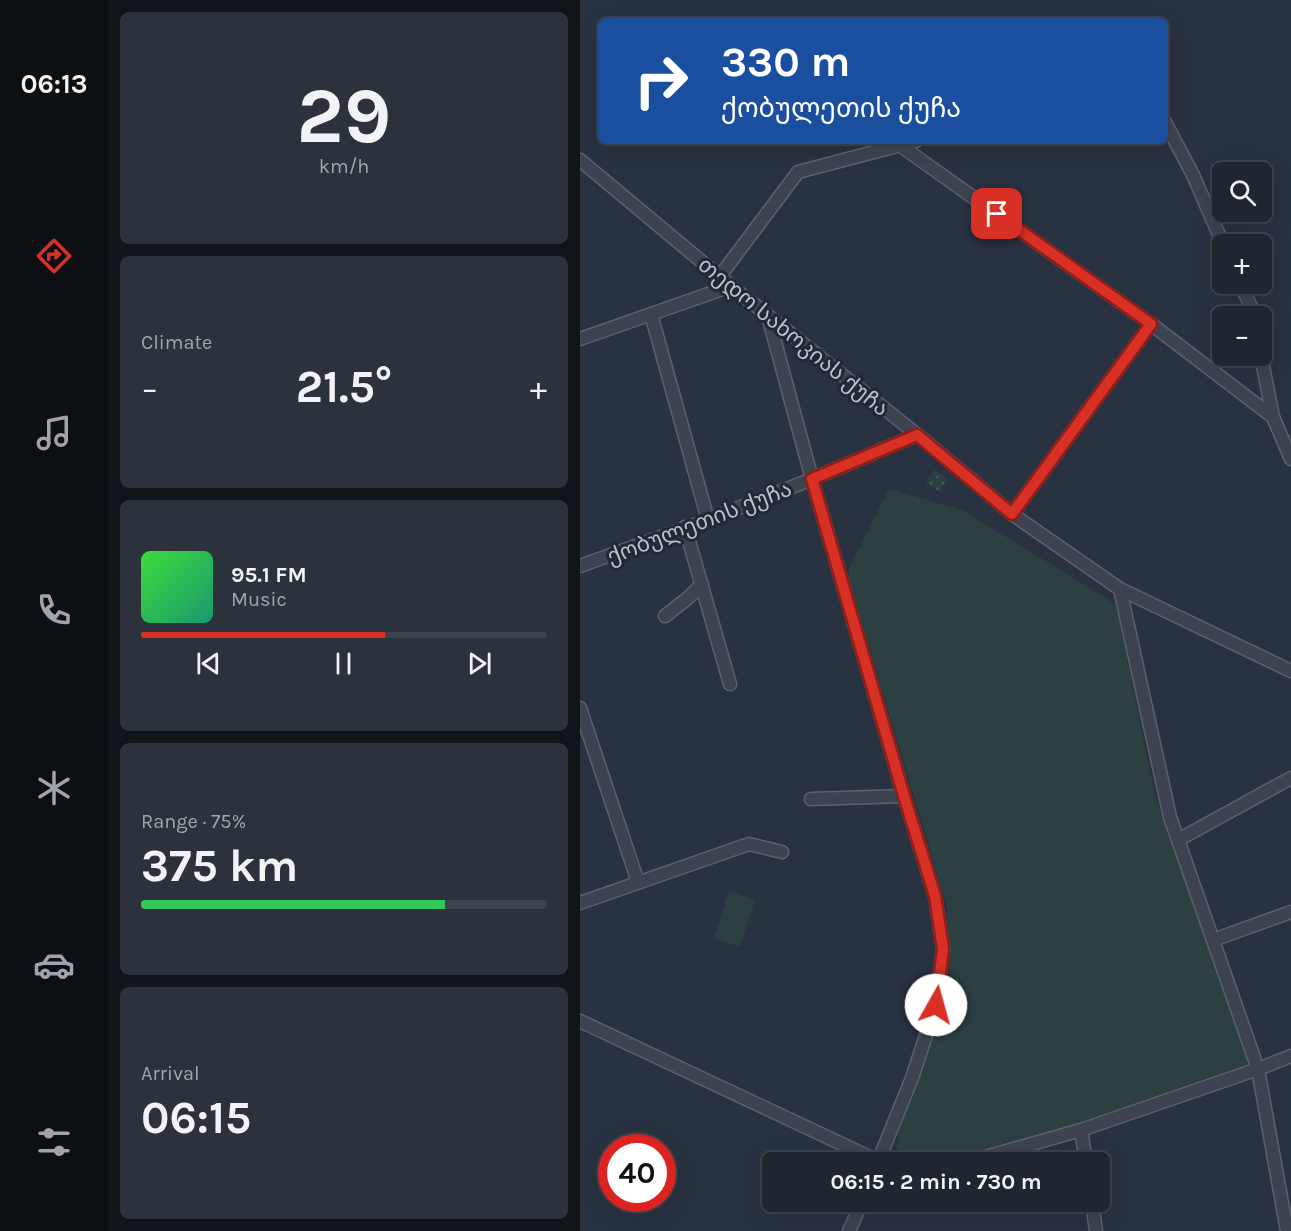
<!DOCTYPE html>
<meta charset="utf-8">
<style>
:root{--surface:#1f2630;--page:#2c323c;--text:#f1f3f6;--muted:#a1a5ab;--line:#3c434c;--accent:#d93025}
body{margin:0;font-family:Karla,"Noto Sans Georgian",sans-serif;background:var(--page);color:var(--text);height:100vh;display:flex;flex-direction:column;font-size:22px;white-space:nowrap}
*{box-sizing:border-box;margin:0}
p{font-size:20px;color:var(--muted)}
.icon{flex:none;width:33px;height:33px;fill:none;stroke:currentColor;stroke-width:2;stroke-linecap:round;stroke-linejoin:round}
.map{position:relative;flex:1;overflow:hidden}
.panel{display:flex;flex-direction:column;gap:12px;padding:12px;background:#11151a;width:472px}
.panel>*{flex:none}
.top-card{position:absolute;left:18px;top:18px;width:570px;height:126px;border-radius:9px;box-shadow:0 6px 24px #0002,0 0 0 2px var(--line);background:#1a4fa0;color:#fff;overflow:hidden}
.buttons{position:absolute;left:632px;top:162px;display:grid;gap:12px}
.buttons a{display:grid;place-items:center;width:60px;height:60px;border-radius:9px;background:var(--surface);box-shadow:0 6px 24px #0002,0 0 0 2px var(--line);font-size:30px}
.speed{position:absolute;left:18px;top:1134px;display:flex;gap:12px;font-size:30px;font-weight:700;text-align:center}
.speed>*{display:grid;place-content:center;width:78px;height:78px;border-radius:50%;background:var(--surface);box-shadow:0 6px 24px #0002,0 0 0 2px var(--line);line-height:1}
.speed .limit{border:9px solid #d22;background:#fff;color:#111}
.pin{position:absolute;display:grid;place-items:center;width:51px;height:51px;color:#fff;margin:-26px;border-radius:12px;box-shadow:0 3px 9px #0006}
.me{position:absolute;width:66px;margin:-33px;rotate:7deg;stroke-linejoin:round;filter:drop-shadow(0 0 4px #0008)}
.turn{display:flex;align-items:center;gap:21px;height:126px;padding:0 24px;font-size:27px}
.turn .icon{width:78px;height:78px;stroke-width:2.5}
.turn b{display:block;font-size:42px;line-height:51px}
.big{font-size:45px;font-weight:700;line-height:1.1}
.panel .tile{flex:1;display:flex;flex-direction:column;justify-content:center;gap:9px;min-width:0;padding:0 21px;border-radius:9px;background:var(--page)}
.panel .dial{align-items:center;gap:0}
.dial b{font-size:78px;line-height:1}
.song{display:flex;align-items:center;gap:18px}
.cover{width:72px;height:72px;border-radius:9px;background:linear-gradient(135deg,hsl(120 70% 55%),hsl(160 70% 35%))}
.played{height:6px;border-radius:3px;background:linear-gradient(90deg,var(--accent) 60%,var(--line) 60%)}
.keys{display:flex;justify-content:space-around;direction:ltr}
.heat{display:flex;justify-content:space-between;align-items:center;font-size:33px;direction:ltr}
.charge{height:9px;border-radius:4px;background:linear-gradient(90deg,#34c759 75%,var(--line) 0)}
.trip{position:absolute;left:182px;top:1152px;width:348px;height:60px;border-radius:9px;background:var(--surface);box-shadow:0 6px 24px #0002,0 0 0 2px var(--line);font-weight:700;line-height:60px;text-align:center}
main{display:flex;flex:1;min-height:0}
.tab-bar{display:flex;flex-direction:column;width:108px;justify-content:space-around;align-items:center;background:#0c0f13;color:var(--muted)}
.tab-bar .icon{width:42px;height:42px}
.tab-bar .on{color:var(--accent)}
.tab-bar b{font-size:27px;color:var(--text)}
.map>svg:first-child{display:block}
.grass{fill:url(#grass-dots)}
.pitch{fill:#2c4042}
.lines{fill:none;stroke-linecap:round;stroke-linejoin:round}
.minor-casing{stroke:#5b626e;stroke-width:15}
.minor{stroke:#3d4450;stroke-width:12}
.route-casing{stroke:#8d1f18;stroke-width:15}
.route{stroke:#d93025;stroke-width:10}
.labels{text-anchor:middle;stroke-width:6;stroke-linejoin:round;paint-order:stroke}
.street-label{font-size:22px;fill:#babfca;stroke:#222936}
</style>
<main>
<nav class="tab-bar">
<b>06:13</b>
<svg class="icon on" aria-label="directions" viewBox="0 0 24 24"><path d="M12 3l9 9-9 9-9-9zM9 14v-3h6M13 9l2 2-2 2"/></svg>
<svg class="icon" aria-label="music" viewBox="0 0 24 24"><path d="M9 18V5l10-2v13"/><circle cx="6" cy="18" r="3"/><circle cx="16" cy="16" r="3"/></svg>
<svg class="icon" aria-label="phone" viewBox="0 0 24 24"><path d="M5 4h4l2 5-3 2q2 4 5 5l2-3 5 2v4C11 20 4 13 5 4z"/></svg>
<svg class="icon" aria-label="climate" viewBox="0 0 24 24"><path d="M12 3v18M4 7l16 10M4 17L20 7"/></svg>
<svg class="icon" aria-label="car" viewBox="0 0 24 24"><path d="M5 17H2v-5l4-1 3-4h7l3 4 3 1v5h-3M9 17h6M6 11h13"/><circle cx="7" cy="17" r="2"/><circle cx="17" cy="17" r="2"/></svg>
<svg class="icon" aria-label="filters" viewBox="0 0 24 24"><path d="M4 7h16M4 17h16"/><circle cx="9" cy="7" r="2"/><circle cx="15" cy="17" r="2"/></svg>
</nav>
<section class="panel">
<div class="tile dial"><b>29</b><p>km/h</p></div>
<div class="tile"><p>Climate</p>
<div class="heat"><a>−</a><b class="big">21.5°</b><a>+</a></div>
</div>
<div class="tile">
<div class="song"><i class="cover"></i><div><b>95.1 FM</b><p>Music</p></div></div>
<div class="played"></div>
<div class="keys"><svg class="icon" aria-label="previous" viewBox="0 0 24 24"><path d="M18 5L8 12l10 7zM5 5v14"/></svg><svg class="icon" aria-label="pause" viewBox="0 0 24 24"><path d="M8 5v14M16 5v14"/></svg><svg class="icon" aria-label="next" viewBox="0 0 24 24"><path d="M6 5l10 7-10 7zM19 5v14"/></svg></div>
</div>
<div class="tile"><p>Range · 75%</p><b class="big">375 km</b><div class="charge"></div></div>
<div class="tile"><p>Arrival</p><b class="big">06:15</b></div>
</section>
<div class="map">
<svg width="711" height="1231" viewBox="0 0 711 1231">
<defs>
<pattern id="grass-dots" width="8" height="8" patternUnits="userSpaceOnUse" patternTransform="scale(1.5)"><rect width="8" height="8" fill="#2c4042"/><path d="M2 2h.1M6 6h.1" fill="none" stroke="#485a5c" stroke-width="1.8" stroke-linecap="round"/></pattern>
</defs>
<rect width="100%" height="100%" fill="#293240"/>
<!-- grass -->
<polygon class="grass" points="354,470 368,479 360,492 346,483"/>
<!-- pitch -->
<g class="pitch">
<polygon points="309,489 382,510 528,599 537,609 575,796 668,1060 666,1067 409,1153 360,1161 323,1155 316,1148 322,1122 353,1037 370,976 366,903 269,579 269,568"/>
<polygon points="149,891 175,900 160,947 134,938"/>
</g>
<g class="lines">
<!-- minor casing -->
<g class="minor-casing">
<g id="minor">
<polyline points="585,122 613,175 643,244"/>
<polyline points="321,146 571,324 693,417"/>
<polyline points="0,160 151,286 345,441 432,514 540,589 711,671"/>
<polyline points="140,276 218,172 336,141"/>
<polyline points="661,284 671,307 673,316"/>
<polyline points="71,314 128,520"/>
<polyline points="188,316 232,479 324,796 355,896 363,949 356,1005 332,1078 298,1162"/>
<polyline points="0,339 151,286"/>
<polyline points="681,356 693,417 711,459"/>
<polyline points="432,514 571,324"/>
<polyline points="105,527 150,684"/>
<polyline points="0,566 128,520 232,479 337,435"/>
<polyline points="540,589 590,817 678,1069 707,1231"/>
<polyline points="85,616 108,598 122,584"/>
<polyline points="0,708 58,882"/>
<polyline points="231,799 324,796"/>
<polyline points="598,840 711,778"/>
<polyline points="0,903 169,844 202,852"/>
<polyline points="633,940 711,912"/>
<polyline points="0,1021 298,1161"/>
<polyline points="501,1130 506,1162"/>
<polyline points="388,1162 501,1130 678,1069 711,1056"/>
<polyline points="512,1202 516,1231"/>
<polyline points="269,1231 282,1202"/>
</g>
</g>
<!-- minor -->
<use href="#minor" class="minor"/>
</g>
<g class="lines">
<!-- route casing -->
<g class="route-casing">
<polyline id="route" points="356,1005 363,949 355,896 324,796 232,479 337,435 432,514 571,324 417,214"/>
</g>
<!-- route -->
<use href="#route" class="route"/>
</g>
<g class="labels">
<!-- street labels -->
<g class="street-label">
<text transform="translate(214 336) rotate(39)" y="8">თედო სახოკიას ქუჩა</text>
<text transform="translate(119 522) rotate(-21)" y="8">ქობულეთის ქუჩა</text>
</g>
</g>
</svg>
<div class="buttons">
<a><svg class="icon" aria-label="search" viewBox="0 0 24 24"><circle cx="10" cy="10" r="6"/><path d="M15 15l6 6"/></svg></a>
<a>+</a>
<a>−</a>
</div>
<div class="speed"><div class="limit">40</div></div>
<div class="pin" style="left:417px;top:214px;background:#d93025"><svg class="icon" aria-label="arrive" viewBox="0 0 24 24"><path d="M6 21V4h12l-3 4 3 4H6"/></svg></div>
<svg class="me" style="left:356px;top:1005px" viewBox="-20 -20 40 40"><circle r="19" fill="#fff"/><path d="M0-13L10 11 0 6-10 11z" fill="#d93025"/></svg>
<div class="trip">06:15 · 2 min · 730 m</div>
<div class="top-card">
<div class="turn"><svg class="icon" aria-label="right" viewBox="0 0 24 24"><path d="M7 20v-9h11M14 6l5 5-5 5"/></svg><div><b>330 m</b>ქობულეთის ქუჩა</div></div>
</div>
</div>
</main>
